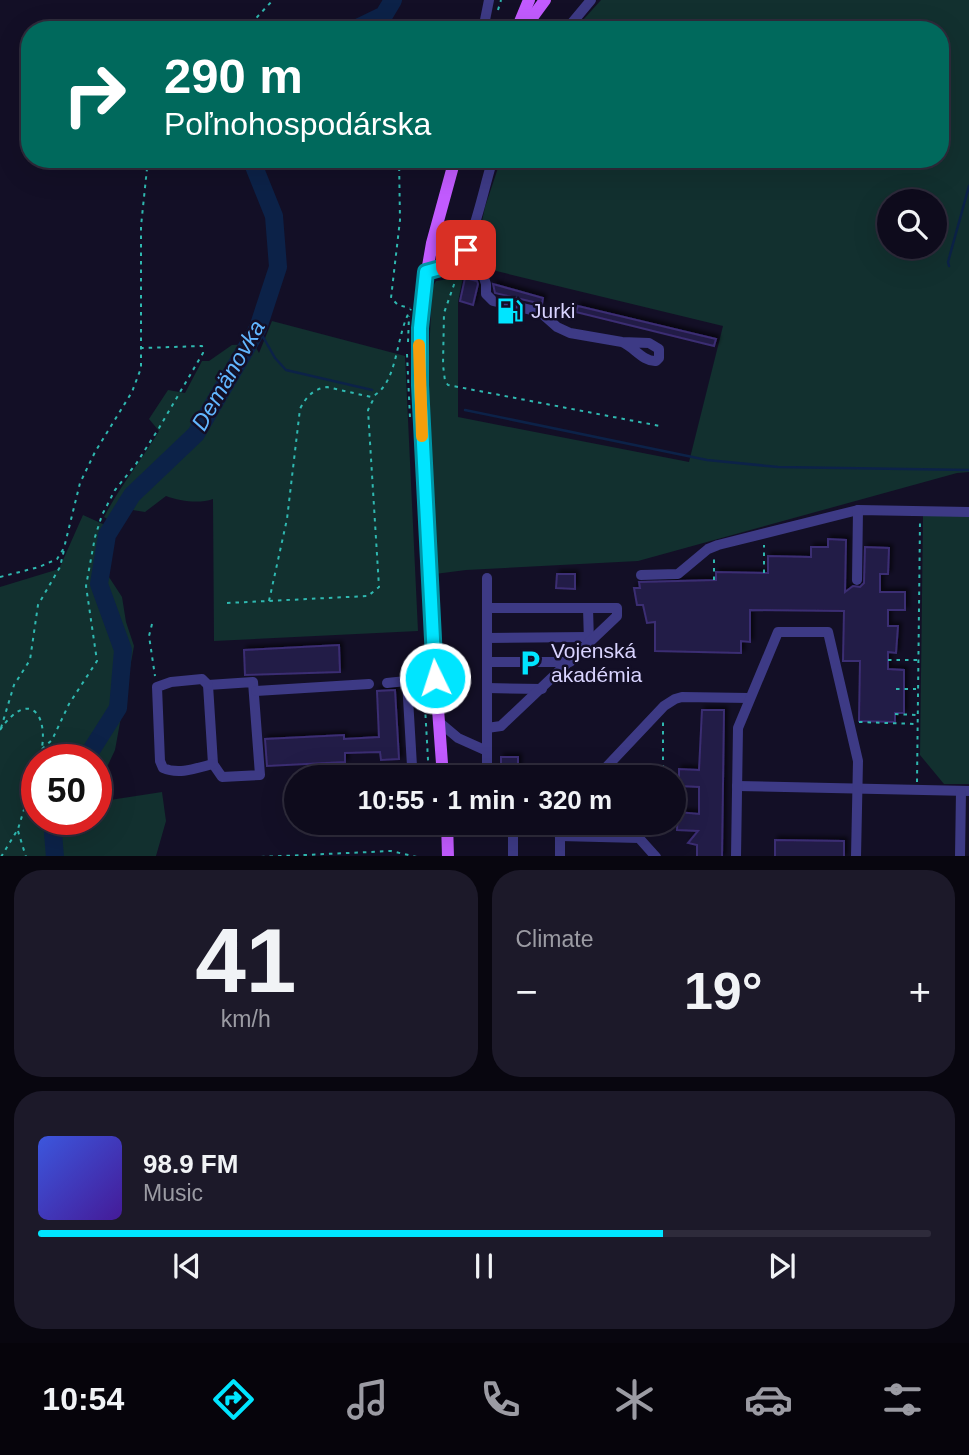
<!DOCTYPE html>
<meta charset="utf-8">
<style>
:root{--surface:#0e0b1c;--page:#1c1929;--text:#f1f3f6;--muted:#9b9ba3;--line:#2e2b3b;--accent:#00e5ff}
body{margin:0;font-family:Helvetica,sans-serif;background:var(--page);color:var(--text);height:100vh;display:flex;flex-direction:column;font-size:26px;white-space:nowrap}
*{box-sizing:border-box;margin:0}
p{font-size:23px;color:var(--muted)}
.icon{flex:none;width:38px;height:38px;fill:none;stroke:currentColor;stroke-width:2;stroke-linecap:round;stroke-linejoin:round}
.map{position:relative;height:856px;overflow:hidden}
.drawer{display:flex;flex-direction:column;gap:14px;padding:14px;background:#08060f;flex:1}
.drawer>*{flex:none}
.guide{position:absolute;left:21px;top:21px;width:928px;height:147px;border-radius:28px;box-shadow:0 7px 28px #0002,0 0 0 2px var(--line);background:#00695c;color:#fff;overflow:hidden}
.tools{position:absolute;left:877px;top:189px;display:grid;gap:14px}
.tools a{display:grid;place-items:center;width:70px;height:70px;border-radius:50%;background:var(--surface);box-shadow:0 7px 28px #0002,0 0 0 2px var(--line);font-size:35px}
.speed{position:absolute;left:21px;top:744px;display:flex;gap:14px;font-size:35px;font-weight:700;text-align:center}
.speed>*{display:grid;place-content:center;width:91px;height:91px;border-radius:50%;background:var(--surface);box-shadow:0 7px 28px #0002,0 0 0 2px var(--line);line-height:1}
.speed .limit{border:10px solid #d22;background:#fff;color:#111}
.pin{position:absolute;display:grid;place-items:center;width:60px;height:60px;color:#fff;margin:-30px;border-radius:14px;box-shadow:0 4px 10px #0006}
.me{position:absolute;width:77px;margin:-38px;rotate:356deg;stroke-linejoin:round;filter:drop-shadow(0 0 5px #0008)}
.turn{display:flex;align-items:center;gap:24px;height:147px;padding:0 28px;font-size:32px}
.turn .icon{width:91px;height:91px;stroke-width:2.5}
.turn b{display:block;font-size:49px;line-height:60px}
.big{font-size:52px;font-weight:800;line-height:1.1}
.drawer .tile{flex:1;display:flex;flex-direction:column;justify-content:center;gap:10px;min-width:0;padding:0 24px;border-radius:28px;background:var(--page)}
.drawer .dial{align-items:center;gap:0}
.dial b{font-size:91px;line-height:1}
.song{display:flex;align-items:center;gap:21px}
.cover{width:84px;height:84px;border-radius:10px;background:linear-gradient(135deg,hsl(230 70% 55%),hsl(260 70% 35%))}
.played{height:7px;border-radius:4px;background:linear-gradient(90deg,var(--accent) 70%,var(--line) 70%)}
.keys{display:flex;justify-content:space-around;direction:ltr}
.heat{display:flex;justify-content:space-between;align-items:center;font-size:38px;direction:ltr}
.drawer .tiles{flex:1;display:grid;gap:14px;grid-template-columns:1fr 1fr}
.tile:last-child{grid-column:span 2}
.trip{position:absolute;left:284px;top:765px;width:402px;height:70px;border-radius:35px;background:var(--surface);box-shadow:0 7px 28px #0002,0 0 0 2px var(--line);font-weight:800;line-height:70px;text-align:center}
.menu{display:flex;height:112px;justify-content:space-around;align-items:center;background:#06040b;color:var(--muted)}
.menu .icon{width:49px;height:49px}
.menu .active{color:var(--accent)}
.menu b{font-size:32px;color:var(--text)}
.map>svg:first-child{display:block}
.green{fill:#12302f;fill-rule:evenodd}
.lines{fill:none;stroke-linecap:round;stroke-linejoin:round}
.stream{stroke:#0c2248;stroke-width:2.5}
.river{stroke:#0c2248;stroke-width:18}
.building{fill:#241b47;stroke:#3b2d73;stroke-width:2;filter:url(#shadow)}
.path{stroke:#2fb8b0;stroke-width:2;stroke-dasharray:3.5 5;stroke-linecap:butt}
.minor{stroke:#3d3a85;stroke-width:10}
.major{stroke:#c25bff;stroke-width:12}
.route-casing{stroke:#0095a6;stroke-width:18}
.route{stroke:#00e5ff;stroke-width:12}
.slow{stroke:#f59e0b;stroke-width:12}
.labels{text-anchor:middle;stroke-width:5;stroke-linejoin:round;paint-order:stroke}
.poi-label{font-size:21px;fill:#d9d4ff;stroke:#130f26;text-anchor:start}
.water-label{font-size:23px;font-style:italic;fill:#62b6ff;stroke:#130f26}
</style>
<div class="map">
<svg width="969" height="857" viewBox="0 0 969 857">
<defs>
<filter id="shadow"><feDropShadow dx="3" dy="-3" stdDeviation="2" flood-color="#0009"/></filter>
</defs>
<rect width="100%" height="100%" fill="#130f26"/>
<!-- green -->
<g class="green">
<path d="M 601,0 L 969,0 L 969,472 L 957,473 L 638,561 L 466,570 L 435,574 L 428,379 L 432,288 L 436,281 L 463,277 L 458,302 L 458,417 L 689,462 L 723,326 L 492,270 L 477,245 L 485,207 L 501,159 L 940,159 L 940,30 L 574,30 ZM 889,201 L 934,201 L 934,247 L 889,247 Z"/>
<path d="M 272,321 L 405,356 L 418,631 L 214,641 L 213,499 C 199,504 180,501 166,496 L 145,512 L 120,508 L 109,520 L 104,517 C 120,486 141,461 159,431 L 149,419 L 168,390 L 185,393 L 202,361 L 209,361 L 232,345 L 254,344 L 259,353 Z"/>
<polygon points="83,515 105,525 95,579 107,574 122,597 126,622 134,646 115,750 108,765 96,777 96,760 37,760 37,819 96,819 96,798 110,800 162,792 166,821 156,856 0,856 0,587 59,569"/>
<polygon points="923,516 969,516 969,784 944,784 920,755"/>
</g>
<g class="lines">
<!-- stream -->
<g class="stream">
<polyline points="949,266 948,262 969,186"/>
<polyline points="258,328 275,358 286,370 372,390"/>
<polyline points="465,410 707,460 778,467 969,470"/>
</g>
<!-- river -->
<g class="river">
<polyline points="353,30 384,15 393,0"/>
<polyline points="85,760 118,708 123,650 99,584 107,535 132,495 196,434 258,328 278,267 274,216 251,159"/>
<polyline points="55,857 53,833 59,819"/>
</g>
</g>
<!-- building -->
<g class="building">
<polygon points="465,278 477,281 478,284 473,305 460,301"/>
<polygon points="493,284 543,298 542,304 495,293"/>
<polygon points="578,306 716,339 714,346 576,312"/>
<polygon points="828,539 846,540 845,592 853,586 860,587 864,583 865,547 889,548 888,574 880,574 880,592 905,592 905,610 888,610 888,626 898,626 896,653 888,652 888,669 904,670 904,713 895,713 895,722 859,721 860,661 843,661 844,611 750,610 750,642 741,641 741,653 655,651 655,622 647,623 643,605 637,605 634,588 640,588 639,582 716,580 716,572 768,573 768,556 811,557 811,547 828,547"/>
<polygon points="557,574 575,574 575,589 556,588"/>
<polygon points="339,645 340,672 245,675 244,650"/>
<polygon points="395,690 399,759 381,760 380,752 345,753 345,762 267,766 265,739 344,735 344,739 379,737 377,691"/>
<polygon points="702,710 724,710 722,857 697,857 697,845 688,843 698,831 677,830 678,812 699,814 699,787 679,786 679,769 699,770"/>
<rect x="501" y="757" width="17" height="20"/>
<polygon points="775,840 844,841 844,857 775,857"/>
</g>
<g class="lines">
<!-- path -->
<g class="path">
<polyline points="498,10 501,0"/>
<polyline points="245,30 273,0"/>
<polyline points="399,159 400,220 391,298 398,305 410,308"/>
<polyline points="457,276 444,313 443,365 445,381 448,385 660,426"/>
<polyline points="408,342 409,316"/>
<polyline points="407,354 410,418"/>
<polyline points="764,573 764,545"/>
<polyline points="0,577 39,567 57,559 64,548 80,483 95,452 132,392 141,368 141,226 148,159"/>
<polyline points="714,580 714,558"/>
<path d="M 269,601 L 287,519 L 300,409 C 306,397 313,389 327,387 L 371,397 C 399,385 395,334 411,309"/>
<polyline points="227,603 368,596 379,587 368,410 375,396"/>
<polyline points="152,624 149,636 155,676"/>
<polyline points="888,660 917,660"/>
<polyline points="424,689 429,777"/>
<polyline points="896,689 916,689"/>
<polyline points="895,714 916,715"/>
<polyline points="859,722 916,724"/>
<polyline points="1,728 14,685 30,660 38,605 60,567 64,550"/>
<path d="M 0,730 C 31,685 52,719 39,760"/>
<polyline points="42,749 52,740 69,704 97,661 86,586 95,537 102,515 115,490 136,464 159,428 203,353 202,346 142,348"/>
<polyline points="663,777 663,721"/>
<polyline points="917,782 920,521"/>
<polyline points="18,831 26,857"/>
<polyline points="662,831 662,822"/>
<polyline points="476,833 484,822"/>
<polyline points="1,857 18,829 37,767"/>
<polyline points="261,857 391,851 417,857"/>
</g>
<!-- minor -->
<g class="minor">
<polyline points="483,30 489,0"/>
<polyline points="566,30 591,0"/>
<path d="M 455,264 L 470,267 L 482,272 L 486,284 L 486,294 L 493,301 L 540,312 L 557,327 L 570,333 L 622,342 L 649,343 L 659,349 L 659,358 L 656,361 C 643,362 634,347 622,342"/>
<path d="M 426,272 C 436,270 450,269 457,262 C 472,249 485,182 493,159"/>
<polyline points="641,575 678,574 708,549 718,545 858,510 969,512"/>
<polyline points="857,580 858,510"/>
<polyline points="588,608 589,642"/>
<polyline points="487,638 589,637"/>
<polyline points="487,662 570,662"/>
<polyline points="407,681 412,766"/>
<polygon points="253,682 260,775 222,777 213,764 208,685"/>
<polyline points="387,683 435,678"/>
<path d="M 208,685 L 202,679 L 171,682 L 157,687 L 160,761 L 163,768 C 179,775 197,768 213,764"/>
<polyline points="487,688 542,689"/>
<polyline points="256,691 369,684"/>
<polyline points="439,722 458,738 487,751"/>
<polyline points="487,728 501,726 617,616 617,608 487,608"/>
<polyline points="487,777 487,578"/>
<polyline points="597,777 664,706 675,699 682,697 749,698"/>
<polyline points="737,786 969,791"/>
<polyline points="551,822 560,836 560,857"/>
<polyline points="560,836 639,838 656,857"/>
<polyline points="513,857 513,822"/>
<polyline points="736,857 738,728 778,632 828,632 858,761 856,857"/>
<polyline points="960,857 961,791"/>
</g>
<!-- major -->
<g class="major">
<polyline points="517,29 529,0"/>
<polyline points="523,30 545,0"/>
<polyline points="443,777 431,614 419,350 422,301 432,243 455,159"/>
<polyline points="447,822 448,857"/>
</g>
</g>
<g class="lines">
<!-- route casing -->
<g class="route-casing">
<polyline id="route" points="435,678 420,385 420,328 426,272 455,264 466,250"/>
</g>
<!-- route -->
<use href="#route" class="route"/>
<!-- slow -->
<polyline class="slow" points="419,345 422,436"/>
</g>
<!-- icons -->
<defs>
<g id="fuel-bare" transform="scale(2.1)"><path d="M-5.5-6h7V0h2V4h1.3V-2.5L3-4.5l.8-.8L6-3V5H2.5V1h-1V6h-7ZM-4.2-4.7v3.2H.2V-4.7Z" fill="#00e5ff" stroke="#130f26" stroke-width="2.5" paint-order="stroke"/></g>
<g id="parking-bare" transform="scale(2.1)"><path d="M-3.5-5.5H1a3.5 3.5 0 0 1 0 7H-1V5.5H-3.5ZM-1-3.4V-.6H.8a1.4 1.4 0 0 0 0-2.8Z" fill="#00e5ff" stroke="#130f26" stroke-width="2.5" paint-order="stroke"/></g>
</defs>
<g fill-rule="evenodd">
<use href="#fuel-bare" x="510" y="311"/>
<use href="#parking-bare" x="530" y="663"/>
</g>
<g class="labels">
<!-- poi labels -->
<g class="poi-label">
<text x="531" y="318">Jurki</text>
<text x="551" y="658">Vojenská<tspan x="551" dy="24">akadémia</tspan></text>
</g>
<!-- water labels -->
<g class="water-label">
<text transform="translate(228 375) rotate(-60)" y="8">Demänovka</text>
</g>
</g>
</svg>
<div class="tools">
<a><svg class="icon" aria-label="search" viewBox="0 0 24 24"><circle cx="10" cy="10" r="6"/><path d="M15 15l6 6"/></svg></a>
</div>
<div class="speed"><div class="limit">50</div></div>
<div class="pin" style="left:466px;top:250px;background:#d93025"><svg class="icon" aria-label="arrive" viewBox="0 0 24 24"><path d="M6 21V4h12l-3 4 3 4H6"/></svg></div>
<svg class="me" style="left:435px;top:678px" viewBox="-20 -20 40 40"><circle r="17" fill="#00e5ff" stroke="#fff" stroke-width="3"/><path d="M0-11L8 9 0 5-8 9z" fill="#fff"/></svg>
<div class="trip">10:55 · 1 min · 320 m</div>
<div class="guide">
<div class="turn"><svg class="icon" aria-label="right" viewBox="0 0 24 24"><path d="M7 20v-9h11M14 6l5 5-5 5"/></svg><div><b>290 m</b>Poľnohospodárska</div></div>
</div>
</div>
<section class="drawer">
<div class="tiles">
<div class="tile dial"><b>41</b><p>km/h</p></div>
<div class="tile"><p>Climate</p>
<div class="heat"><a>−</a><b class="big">19°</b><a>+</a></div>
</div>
<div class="tile">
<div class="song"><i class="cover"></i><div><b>98.9 FM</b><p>Music</p></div></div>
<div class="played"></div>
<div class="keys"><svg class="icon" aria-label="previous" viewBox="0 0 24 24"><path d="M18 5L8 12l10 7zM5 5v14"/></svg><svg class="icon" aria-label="pause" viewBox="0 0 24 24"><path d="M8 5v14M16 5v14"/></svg><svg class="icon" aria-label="next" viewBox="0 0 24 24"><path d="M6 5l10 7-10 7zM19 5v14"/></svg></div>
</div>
</div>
</section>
<nav class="menu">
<b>10:54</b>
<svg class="icon active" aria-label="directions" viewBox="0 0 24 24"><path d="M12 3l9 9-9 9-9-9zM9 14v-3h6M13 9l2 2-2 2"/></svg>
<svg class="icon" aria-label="music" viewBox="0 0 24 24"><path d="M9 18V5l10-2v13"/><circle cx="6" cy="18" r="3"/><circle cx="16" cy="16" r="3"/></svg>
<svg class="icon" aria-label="phone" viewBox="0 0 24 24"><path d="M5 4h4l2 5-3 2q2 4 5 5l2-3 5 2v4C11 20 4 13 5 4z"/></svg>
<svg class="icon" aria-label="climate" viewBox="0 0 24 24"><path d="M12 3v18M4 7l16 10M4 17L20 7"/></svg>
<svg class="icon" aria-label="car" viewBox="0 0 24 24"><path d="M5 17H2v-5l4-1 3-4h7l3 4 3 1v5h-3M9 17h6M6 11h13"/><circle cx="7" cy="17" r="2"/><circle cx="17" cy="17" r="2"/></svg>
<svg class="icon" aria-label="filters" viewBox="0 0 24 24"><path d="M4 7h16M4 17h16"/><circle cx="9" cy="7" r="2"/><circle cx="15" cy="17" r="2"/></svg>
</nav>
